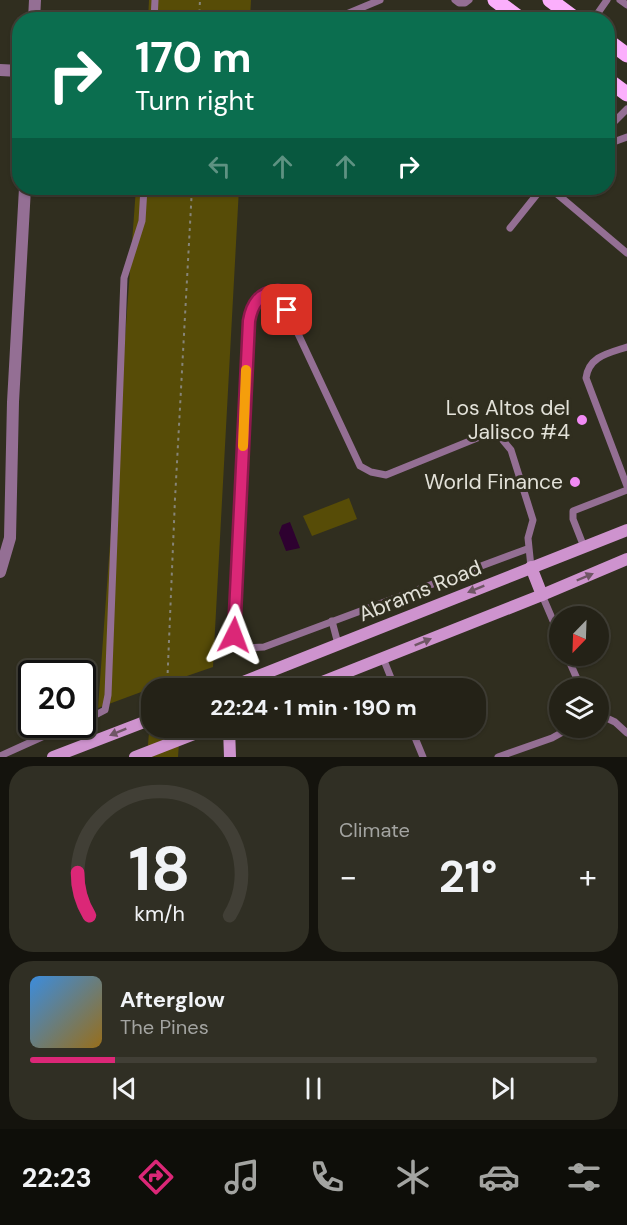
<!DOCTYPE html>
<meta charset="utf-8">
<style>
:root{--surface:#242217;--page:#302f24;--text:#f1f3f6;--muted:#a3a4a1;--line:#413f36;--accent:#db2777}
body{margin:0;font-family:"DM Sans",sans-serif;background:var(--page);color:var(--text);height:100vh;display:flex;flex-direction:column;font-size:22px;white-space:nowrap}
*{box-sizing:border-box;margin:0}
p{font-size:20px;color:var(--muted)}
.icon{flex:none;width:33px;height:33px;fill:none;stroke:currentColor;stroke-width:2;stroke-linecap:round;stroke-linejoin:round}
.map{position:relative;height:757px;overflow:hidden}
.sheet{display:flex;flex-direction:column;gap:9px;padding:9px;background:#14130d;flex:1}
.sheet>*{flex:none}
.banner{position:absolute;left:12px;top:12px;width:603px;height:183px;border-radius:24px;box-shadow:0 2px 4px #0004,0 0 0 2px var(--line);background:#0b6e4f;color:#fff;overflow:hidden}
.needle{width:39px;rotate:203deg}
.controls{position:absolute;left:549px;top:606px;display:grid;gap:12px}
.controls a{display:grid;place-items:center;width:60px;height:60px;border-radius:50%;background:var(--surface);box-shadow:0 2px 4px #0004,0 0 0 2px var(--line);font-size:30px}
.speed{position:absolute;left:18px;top:660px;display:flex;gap:12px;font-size:30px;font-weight:700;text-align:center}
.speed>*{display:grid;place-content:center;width:78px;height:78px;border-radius:50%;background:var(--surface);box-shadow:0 2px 4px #0004,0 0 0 2px var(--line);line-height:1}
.speed .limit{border:3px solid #111;border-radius:9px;background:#fff;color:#111}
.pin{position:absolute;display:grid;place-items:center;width:51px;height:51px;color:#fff;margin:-26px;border-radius:12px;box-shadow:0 3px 9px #0006}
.me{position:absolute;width:66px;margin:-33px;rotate:3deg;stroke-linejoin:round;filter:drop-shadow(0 0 4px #0008)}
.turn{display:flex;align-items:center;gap:21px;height:126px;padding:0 24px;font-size:27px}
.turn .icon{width:78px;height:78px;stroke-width:2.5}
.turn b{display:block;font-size:42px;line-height:51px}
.lanes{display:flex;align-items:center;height:57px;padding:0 24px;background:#0003;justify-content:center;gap:30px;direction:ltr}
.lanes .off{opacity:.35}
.big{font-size:45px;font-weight:700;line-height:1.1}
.sheet .card{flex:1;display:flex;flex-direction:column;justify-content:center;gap:9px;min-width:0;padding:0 21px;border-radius:24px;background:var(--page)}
.sheet .dial{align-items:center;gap:0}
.dial svg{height:156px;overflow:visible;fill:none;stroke:var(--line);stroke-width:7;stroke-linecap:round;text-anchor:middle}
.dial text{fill:var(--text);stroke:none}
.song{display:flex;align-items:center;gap:18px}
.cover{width:72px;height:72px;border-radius:9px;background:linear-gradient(135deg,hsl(210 70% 55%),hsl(40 70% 35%))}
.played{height:6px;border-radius:3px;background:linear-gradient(90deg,var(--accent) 15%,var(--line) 15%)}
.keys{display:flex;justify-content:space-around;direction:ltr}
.heat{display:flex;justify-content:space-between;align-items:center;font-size:33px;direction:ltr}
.sheet .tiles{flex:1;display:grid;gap:9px;grid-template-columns:1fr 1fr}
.card:last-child{grid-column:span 2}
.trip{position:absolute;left:141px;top:678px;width:345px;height:60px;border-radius:24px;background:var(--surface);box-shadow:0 2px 4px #0004,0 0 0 2px var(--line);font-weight:700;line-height:60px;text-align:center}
.dock{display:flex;height:96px;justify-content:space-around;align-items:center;background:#0e0e09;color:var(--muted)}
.dock .icon{width:42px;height:42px}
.dock .selected{color:var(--accent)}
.dock b{font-size:27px;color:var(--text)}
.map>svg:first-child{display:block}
.green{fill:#574c07}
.water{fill:#2e0130}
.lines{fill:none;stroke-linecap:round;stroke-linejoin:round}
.path{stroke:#868478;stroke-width:2;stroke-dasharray:3 4.5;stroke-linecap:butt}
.lane{stroke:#946f94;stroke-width:7}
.street{stroke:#946f94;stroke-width:12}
.secondary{stroke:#ce93ce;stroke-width:12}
.primary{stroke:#fbaffc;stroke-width:15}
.secondary-bridge{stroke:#ce93ce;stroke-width:12}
.oneway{fill:#6f5665}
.route-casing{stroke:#8e194d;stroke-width:15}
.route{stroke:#db2777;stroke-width:10}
.slow{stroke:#f59e0b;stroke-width:10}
.poi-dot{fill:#f18af4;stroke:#302e1f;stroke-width:2}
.labels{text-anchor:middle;stroke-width:6;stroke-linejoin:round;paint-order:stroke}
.poi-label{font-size:21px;fill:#e3e2d9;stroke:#302e1f;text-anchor:end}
.street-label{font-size:21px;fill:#e3e2d9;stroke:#302e1f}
</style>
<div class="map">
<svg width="627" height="757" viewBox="0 0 627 757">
<rect width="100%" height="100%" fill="#302e1f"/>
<!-- green -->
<g class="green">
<polygon points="149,0 251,0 250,19 148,20"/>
<polygon points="136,188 239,188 213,667 184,677 183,688 152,688 98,708"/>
<polygon points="349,498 357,519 312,536 303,516"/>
<polygon points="151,707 152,728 180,728 178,757 147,757"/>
</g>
<!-- water -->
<polygon class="water" points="290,522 300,548 286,551 279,533 282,525"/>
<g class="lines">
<!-- path -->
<g class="path">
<polyline points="199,20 200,0"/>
<polyline points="167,688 175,499 192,188"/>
</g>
<!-- lane -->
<g class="lane">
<polyline points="455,0 459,3 465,3 469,0"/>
<polyline points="620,0 627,5"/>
<polyline points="154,20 155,0"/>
<polyline points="332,20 380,0"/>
<polyline points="593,20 607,0"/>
<polyline points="608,123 615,121 627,109"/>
<polyline points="608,144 627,137"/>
<polyline points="550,188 627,253"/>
<polyline points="510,228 542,188"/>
<path d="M 627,347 C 609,353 589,356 586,378 L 627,486"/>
<polyline points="584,547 573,519 573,511 627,490"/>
<path d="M 527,549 L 264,647 L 243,648 L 234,635 L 248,321 C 252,304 259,293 278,291 L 360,466 L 371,472 L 386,475 L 487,434 L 501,438 L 511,450 L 533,520 L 528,538 L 531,567"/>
<polyline points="542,595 560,637"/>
<polyline points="332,621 338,644"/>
<polyline points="567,656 581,688"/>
<polyline points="383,658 395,688"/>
<polyline points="598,714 615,722 627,733"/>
<polyline points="82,722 105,710 108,695 124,278 142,221 144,188"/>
<polyline points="411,728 423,757"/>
<polyline points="0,756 42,737 76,724"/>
<polyline points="498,757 552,738 570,728"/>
</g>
<!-- street -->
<g class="street">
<polyline points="34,20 35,0"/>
<polyline points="0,70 20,71"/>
<polyline points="0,572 10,538 13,402 25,188"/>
</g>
<!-- secondary -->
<g class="secondary">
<polyline points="531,567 542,595"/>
<polyline points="228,688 627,530"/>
<polyline points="307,688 542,595 627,559"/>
<polyline points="229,728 230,757"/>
<polyline points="53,757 152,719"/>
</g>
<!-- primary -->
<g class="primary">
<polyline points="495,0 522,20"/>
<polyline points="550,0 577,20"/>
<polyline points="608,41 627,55"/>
<polyline points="608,80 627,94"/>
</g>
<!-- secondary-bridge -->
<polyline class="secondary-bridge" points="135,757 202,731"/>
</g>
<!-- one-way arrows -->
<defs><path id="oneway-solid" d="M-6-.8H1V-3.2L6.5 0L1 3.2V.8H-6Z" transform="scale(1.5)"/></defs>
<g class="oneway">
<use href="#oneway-solid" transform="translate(585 577) rotate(-23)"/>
<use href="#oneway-solid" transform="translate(476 589) rotate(158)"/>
<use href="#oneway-solid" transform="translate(423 642) rotate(-22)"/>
<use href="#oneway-solid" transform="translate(118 732) rotate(158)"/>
</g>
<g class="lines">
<!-- route casing -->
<g class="route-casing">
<path id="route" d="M 234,635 L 249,321 C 252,304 259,293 278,291 L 287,310"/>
</g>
<!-- route -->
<use href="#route" class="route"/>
<!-- slow -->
<polyline class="slow" points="243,446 246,370"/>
</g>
<!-- markers -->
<g class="poi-dot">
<circle cx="582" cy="420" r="6"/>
<circle cx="575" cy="482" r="6"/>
</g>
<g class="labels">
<!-- poi labels -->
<g class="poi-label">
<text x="570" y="415">Los Altos del<tspan x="570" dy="24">Jalisco #4</tspan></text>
<text x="563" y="489">World Finance</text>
</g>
<!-- street labels -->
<g class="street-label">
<text transform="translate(420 591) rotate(-22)" y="7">Abrams Road</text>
</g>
</g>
</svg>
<div class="controls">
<a><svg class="needle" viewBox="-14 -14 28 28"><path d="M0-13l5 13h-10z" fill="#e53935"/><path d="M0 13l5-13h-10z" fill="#a3a4a1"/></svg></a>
<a><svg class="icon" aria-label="layers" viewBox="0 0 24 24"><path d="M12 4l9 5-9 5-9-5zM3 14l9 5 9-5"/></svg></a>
</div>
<div class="speed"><div class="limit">20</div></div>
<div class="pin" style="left:287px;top:310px;background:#d93025"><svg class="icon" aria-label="arrive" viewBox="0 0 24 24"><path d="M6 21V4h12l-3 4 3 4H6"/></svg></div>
<svg class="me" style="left:234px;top:635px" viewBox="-20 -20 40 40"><path d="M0-17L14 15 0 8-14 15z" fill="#db2777" stroke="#fff" stroke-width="4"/></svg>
<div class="trip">22:24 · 1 min · 190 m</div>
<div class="banner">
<div class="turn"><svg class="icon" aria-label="right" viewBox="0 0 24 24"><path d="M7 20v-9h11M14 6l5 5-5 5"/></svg><div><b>170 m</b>Turn right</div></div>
<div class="lanes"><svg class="icon off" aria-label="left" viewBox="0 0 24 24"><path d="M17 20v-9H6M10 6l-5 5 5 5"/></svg><svg class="icon off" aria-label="ahead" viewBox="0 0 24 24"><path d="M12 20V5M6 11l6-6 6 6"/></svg><svg class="icon off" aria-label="ahead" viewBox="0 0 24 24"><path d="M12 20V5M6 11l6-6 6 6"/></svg><svg class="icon" aria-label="right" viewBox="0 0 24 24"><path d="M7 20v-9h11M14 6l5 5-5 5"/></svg></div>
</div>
</div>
<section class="sheet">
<div class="tiles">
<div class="card dial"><svg viewBox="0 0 100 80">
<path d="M14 69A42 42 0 1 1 86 69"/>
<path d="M14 69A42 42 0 0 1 8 47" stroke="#db2777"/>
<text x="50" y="56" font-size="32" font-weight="700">18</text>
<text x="50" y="72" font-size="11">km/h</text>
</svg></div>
<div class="card"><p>Climate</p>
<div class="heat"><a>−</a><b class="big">21°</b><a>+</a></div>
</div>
<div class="card">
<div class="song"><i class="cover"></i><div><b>Afterglow</b><p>The Pines</p></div></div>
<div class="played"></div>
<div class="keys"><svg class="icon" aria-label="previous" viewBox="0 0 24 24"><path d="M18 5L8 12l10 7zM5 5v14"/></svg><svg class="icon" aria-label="pause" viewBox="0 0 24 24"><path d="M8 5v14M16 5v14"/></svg><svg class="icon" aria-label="next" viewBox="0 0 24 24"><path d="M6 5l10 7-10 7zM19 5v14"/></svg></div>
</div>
</div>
</section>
<nav class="dock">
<b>22:23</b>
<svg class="icon selected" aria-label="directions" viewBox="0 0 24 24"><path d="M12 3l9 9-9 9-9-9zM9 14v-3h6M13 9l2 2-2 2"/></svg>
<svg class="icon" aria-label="music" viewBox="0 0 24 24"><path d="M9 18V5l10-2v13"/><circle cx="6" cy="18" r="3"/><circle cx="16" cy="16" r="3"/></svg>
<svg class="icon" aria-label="phone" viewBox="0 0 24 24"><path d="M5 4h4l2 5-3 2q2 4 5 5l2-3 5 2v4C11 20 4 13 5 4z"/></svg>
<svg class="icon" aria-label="climate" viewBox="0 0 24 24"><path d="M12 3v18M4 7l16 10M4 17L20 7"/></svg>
<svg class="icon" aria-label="car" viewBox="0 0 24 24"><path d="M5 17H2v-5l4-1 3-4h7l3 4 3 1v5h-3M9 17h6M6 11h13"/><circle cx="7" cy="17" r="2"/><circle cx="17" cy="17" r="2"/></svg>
<svg class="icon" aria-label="filters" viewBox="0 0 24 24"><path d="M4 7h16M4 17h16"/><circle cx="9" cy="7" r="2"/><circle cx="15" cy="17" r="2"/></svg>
</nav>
